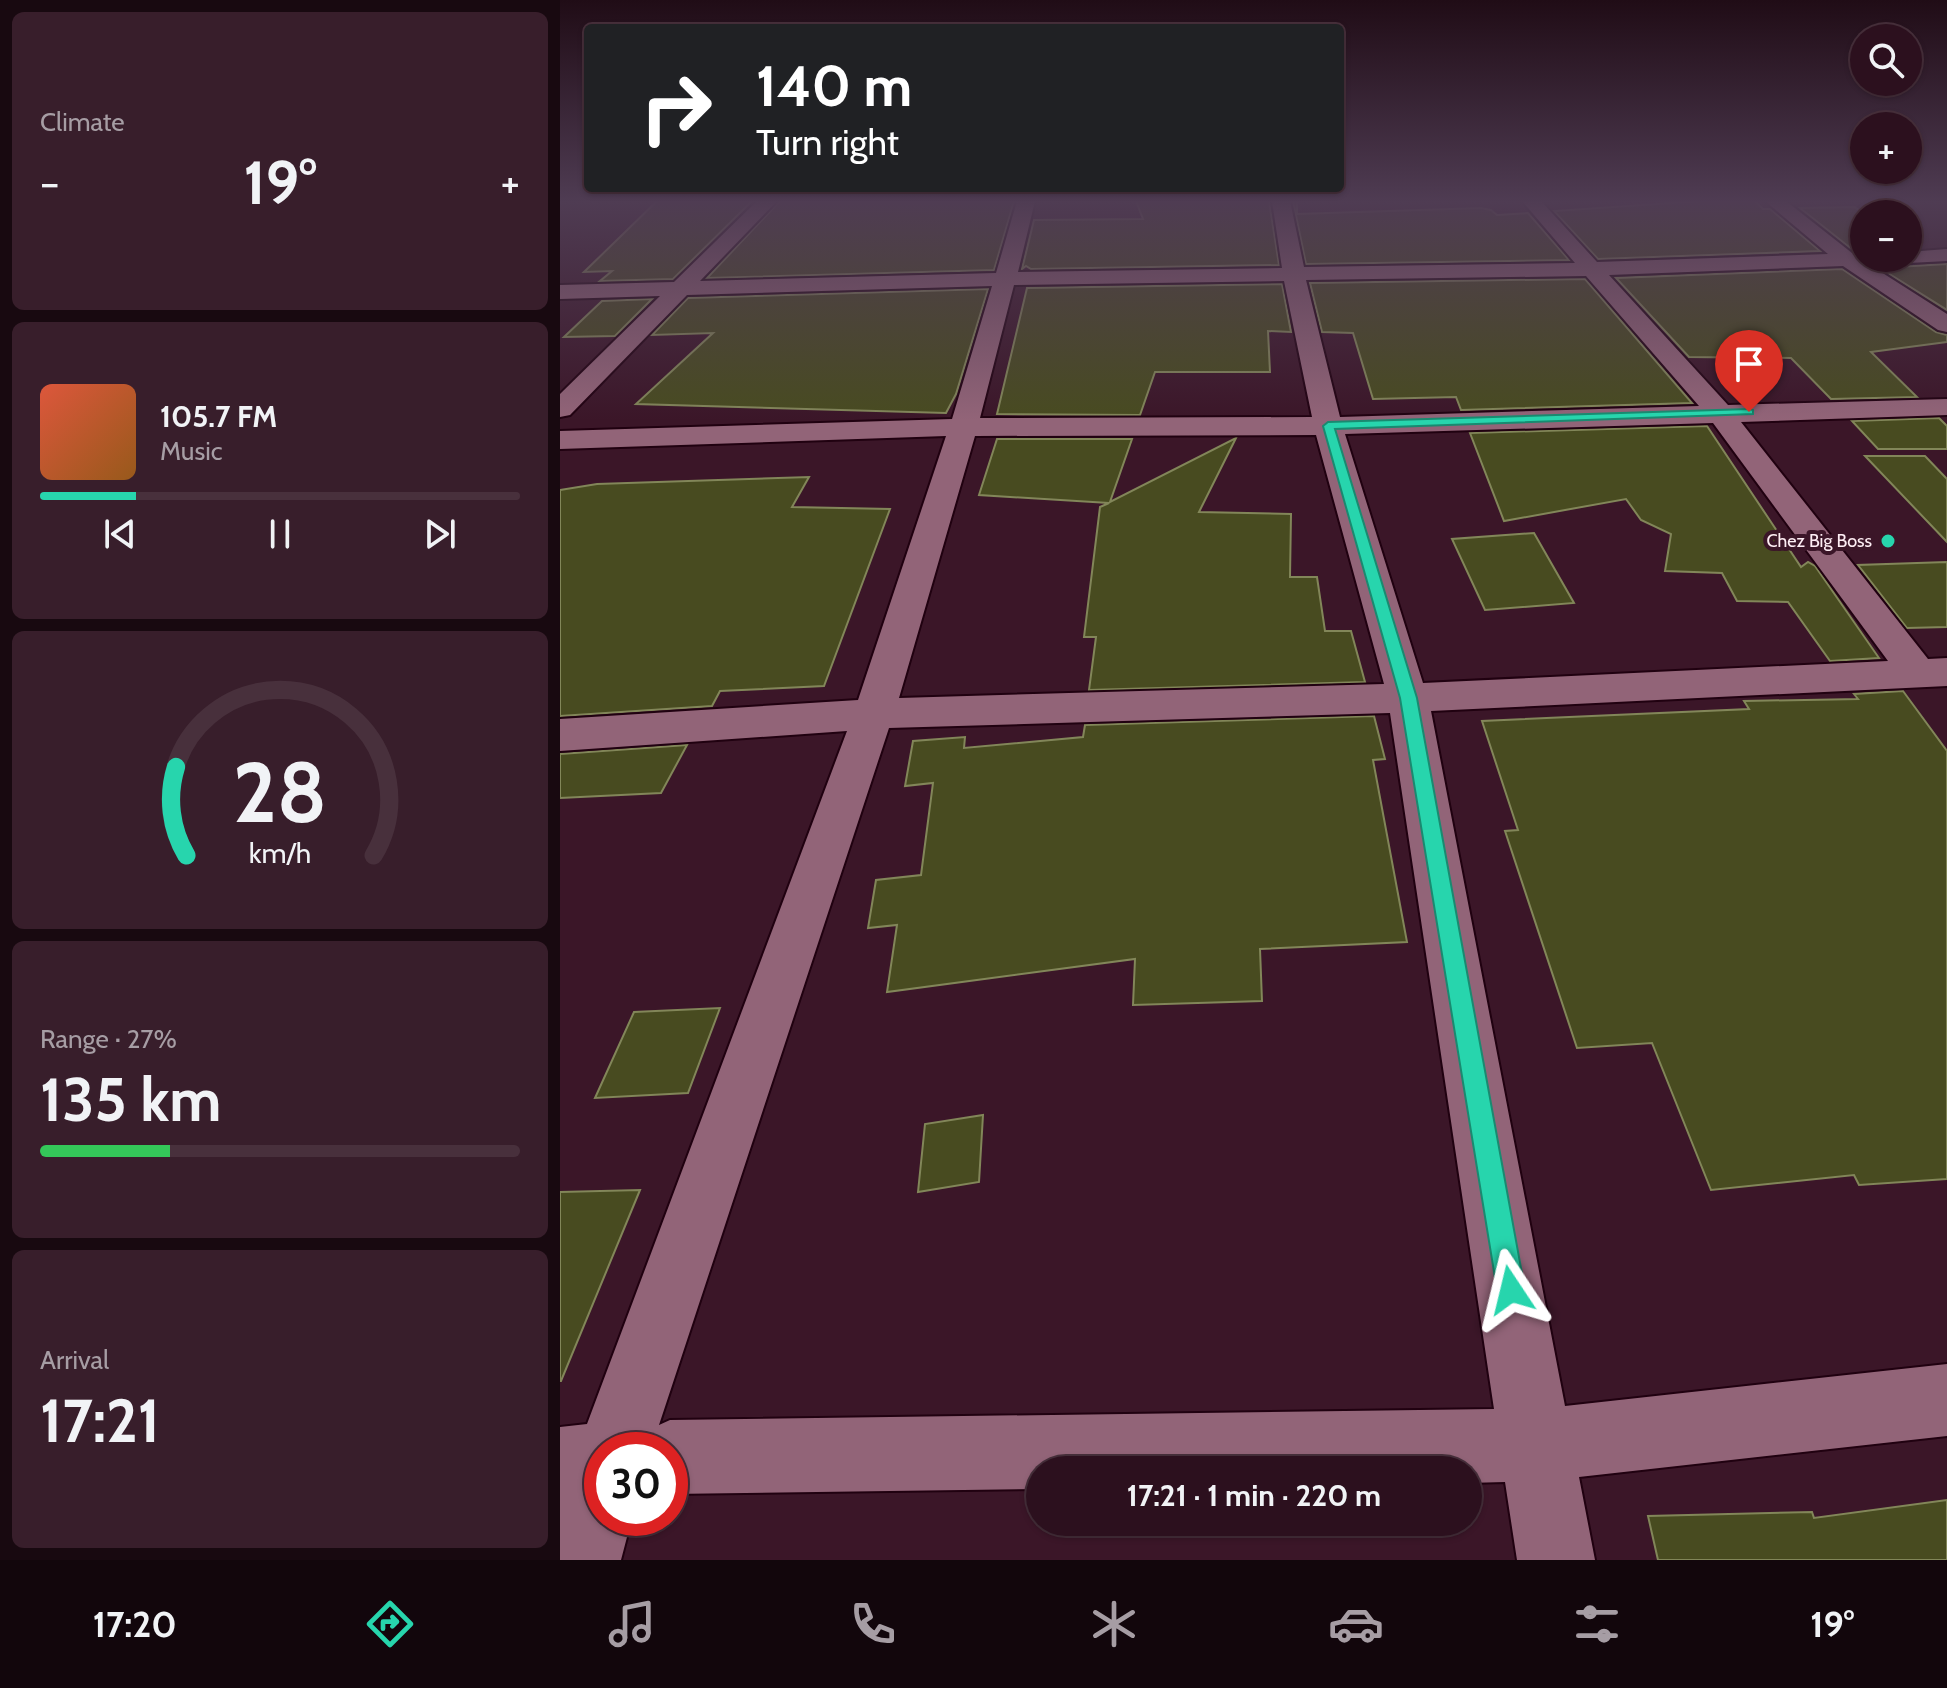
<!DOCTYPE html>
<meta charset="utf-8">
<style>
:root{--surface:#2c101e;--page:#381e2b;--text:#f1f3f6;--muted:#a69da4;--line:#48303c;--accent:#27d5ad}
body{margin:0;font-family:Cabin,sans-serif;background:var(--page);color:var(--text);height:100vh;display:flex;flex-direction:column;font-size:30px;white-space:nowrap}
*{box-sizing:border-box;margin:0}
p{font-size:26px;color:var(--muted)}
.icon{flex:none;width:44px;height:44px;fill:none;stroke:currentColor;stroke-width:2;stroke-linecap:round;stroke-linejoin:round}
.map{position:relative;flex:1;overflow:hidden}
.details{display:flex;flex-direction:column;gap:12px;padding:12px;background:#180910;width:560px}
.details>*{flex:none}
.hud{position:absolute;left:24px;top:24px;width:760px;height:168px;border-radius:8px;box-shadow:0 2px 6px #0004,0 0 0 2px var(--line);background:#202124;color:#fff;overflow:hidden}
.controls{position:absolute;left:1290px;top:24px;display:grid;gap:16px}
.controls a{display:grid;place-items:center;width:72px;height:72px;border-radius:50%;background:var(--surface);box-shadow:0 2px 6px #0004,0 0 0 2px var(--line);font-size:40px}
.speed{position:absolute;left:24px;top:1432px;display:flex;gap:16px;font-size:40px;font-weight:700;text-align:center}
.speed>*{display:grid;place-content:center;width:104px;height:104px;border-radius:50%;background:var(--surface);box-shadow:0 2px 6px #0004,0 0 0 2px var(--line);line-height:1}
.speed .limit{border:12px solid #d22;background:#fff;color:#111}
.pin{position:absolute;display:grid;place-items:center;width:68px;height:68px;color:#fff;margin:-82px -34px;border-radius:50% 50% 50% 0;rotate:-45deg;box-shadow:0 0 8px #0007}
.pin .icon{rotate:45deg}
.me{position:absolute;width:88px;margin:-44px;rotate:350deg;stroke-linejoin:round;filter:drop-shadow(0 0 6px #0008)}
.turn{display:flex;align-items:center;gap:28px;height:168px;padding:0 40px;font-size:36px}
.turn .icon{width:104px;height:104px;stroke-width:2.5}
.turn b{display:block;font-size:56px;line-height:68px}
.big{font-size:60px;font-weight:700;line-height:1.1}
.details .card{flex:1;display:flex;flex-direction:column;justify-content:center;gap:12px;min-width:0;padding:0 28px;border-radius:12px;background:var(--page)}
.details .dial{align-items:center;gap:0}
.dial svg{height:208px;overflow:visible;fill:none;stroke:var(--line);stroke-width:7;stroke-linecap:round;text-anchor:middle}
.dial text{fill:var(--text);stroke:none}
.song{display:flex;align-items:center;gap:24px}
.cover{width:96px;height:96px;border-radius:12px;background:linear-gradient(135deg,hsl(10 70% 55%),hsl(30 70% 35%))}
.played{height:8px;border-radius:4px;background:linear-gradient(90deg,var(--accent) 20%,var(--line) 20%)}
.keys{display:flex;justify-content:space-around;direction:ltr}
.heat{display:flex;justify-content:space-between;align-items:center;font-size:44px;direction:ltr}
.charge{height:12px;border-radius:6px;background:linear-gradient(90deg,#34c759 27%,var(--line) 0)}
.trip{position:absolute;left:466px;top:1456px;width:456px;height:80px;border-radius:40px;background:var(--surface);box-shadow:0 2px 6px #0004,0 0 0 2px var(--line);font-weight:700;line-height:80px;text-align:center}
.tabs{display:flex;height:128px;justify-content:space-around;align-items:center;background:#12060c;color:var(--muted)}
.tabs .icon{width:56px;height:56px}
.tabs .active{color:var(--accent)}
.tabs b{font-size:36px;color:var(--text)}
main{display:flex;flex:1;min-height:0}
.map>svg:first-child{display:block}
.building{fill:#484b20;stroke:#828659;stroke-width:2}
.lines{fill:none;stroke-linecap:round;stroke-linejoin:round}
.street-casing{stroke:#200110;stroke-width:4}
.street{fill:#926478;fill-rule:evenodd}
.route{fill:#27d5ad;stroke:#198a70;stroke-width:2}
.poi-dot{fill:#27d5ad;stroke:#3b1628;stroke-width:3}
.labels{text-anchor:middle;stroke-width:8;stroke-linejoin:round;paint-order:stroke}
.far-poi-label{font-size:18px;fill:#feeef4;stroke:#3b1628;text-anchor:end}
</style>
<main>
<section class="details">
<div class="card"><p>Climate</p>
<div class="heat"><a>−</a><b class="big">19°</b><a>+</a></div>
</div>
<div class="card">
<div class="song"><i class="cover"></i><div><b>105.7 FM</b><p>Music</p></div></div>
<div class="played"></div>
<div class="keys"><svg class="icon" aria-label="previous" viewBox="0 0 24 24"><path d="M18 5L8 12l10 7zM5 5v14"/></svg><svg class="icon" aria-label="pause" viewBox="0 0 24 24"><path d="M8 5v14M16 5v14"/></svg><svg class="icon" aria-label="next" viewBox="0 0 24 24"><path d="M6 5l10 7-10 7zM19 5v14"/></svg></div>
</div>
<div class="card dial"><svg viewBox="0 0 100 80">
<path d="M14 69A42 42 0 1 1 86 69"/>
<path d="M14 69A42 42 0 0 1 10 35" stroke="#27d5ad"/>
<text x="50" y="56" font-size="32" font-weight="700">28</text>
<text x="50" y="72" font-size="11">km/h</text>
</svg></div>
<div class="card"><p>Range · 27%</p><b class="big">135 km</b><div class="charge"></div></div>
<div class="card"><p>Arrival</p><b class="big">17:21</b></div>
</section>
<div class="map">
<svg width="1387" height="1560" viewBox="0 0 1387 1560">
<rect width="100%" height="100%" fill="#3b1628"/>
<!-- building -->
<g class="building">
<polygon points="97,201 192,201 113,279 40,281 52,271 24,272"/>
<polygon points="220,201 454,201 434,270 147,278"/>
<polygon points="576,201 709,201 719,265 471,269 466,266 462,269 474,220 583,219"/>
<polygon points="733,201 737,201 737,214 921,208 931,210 937,215 968,213 1009,260 746,264"/>
<polygon points="1141,201 1195,201 1203,209 1210,209 1260,251 1038,259 994,211"/>
<polygon points="1294,207 1307,214 1304,214 1304,250 1293,250 1240,208"/>
<polygon points="1387,264 1387,310 1320,268"/>
<polygon points="1282,269 1376,332 1387,335 1387,342 1311,352 1357,397 1271,399 1231,358 1129,357 1056,278"/>
<polygon points="1025,279 1132,403 901,410 896,397 813,399 793,333 762,332 750,283"/>
<polygon points="722,284 731,332 708,331 710,372 595,372 580,415 437,414 467,288"/>
<polygon points="428,289 396,394 386,413 76,404 153,333 92,335 128,298"/>
<polygon points="92,299 55,336 4,337 42,301"/>
<polygon points="1379,418 1387,426 1387,449 1318,449 1292,421"/>
<polygon points="1147,426 1241,567 1248,562 1255,566 1319,658 1270,661 1228,602 1177,601 1162,573 1105,571 1111,534 1081,520 1066,499 944,521 910,433"/>
<polygon points="676,438 639,512 731,514 730,577 757,577 765,631 791,631 805,682 529,690 536,637 524,637 540,507 549,503 419,495 437,439 572,439 550,502"/>
<polygon points="1305,456 1365,456 1387,479 1387,542"/>
<polygon points="249,477 232,507 330,509 264,686 160,691 152,706 0,716 0,490 37,484"/>
<polygon points="974,533 1014,603 925,610 892,539"/>
<polygon points="1387,562 1387,627 1347,628 1298,565"/>
<polygon points="1343,691 1387,751 1387,1179 1299,1185 1294,1175 1151,1190 1092,1043 1017,1048 945,831 958,830 922,721 1189,709 1184,701 1298,699 1294,694"/>
<polygon points="814,716 825,759 813,760 847,942 700,949 702,1001 573,1005 575,959 327,992 337,925 308,928 316,880 361,875 373,783 345,786 353,741 405,737 404,748 523,737 525,725"/>
<polygon points="127,745 101,793 0,798 0,754"/>
<polygon points="160,1008 128,1093 35,1098 74,1012"/>
<polygon points="423,1115 419,1182 358,1192 365,1124"/>
<polygon points="80,1190 1,1381 0,1381 0,1192"/>
<polygon points="1387,1500 1387,1560 1098,1560 1088,1516 1252,1512 1254,1518"/>
</g>
<g class="lines">
<!-- street casing -->
<g class="street-casing">
<path id="street" d="M 197,201 L 217,201 L 140,281 L 436,273 L 457,201 L 475,201 L 458,272 L 722,268 L 712,201 L 730,201 L 744,267 L 1015,263 L 962,201 L 981,201 L 1037,262 L 1268,254 L 1205,201 L 1226,201 L 1292,253 L 1304,253 L 1304,258 L 1348,258 L 1348,252 L 1387,249 L 1387,261 L 1310,265 L 1387,314 L 1387,332 L 1378,330 L 1283,266 L 1049,275 L 1168,405 L 1387,399 L 1387,415 L 1181,422 L 1368,659 L 1387,658 L 1387,686 L 871,711 L 1005,1406 L 1387,1364 L 1387,1436 L 1019,1477 L 1035,1560 L 957,1560 L 945,1482 L 908,1483 L 908,1470 L 480,1470 L 480,1489 L 110,1494 L 110,1450 L 42,1450 L 42,1518 L 72,1518 L 61,1560 L 0,1560 L 0,1427 L 27,1424 L 287,731 L 0,751 L 0,719 L 298,700 L 386,436 L 0,449 L 0,431 L 392,419 L 432,286 L 127,295 L 10,415 L 0,417 L 0,394 L 100,296 L 0,299 L 0,285 L 114,282 ZM 1026,276 L 1139,406 L 780,417 L 746,280 ZM 724,281 L 752,417 L 420,418 L 454,285 ZM 1153,423 L 1328,661 L 863,683 L 785,434 ZM 756,435 L 824,684 L 339,698 L 415,436 ZM 830,713 L 934,1409 L 110,1420 L 99,1425 L 329,728 Z"/>
</g>
<!-- street -->
<use href="#street" class="street"/>
</g>
<!-- sky -->
<linearGradient id="sky" x2="0" y2="1"><stop stop-color="#200c16"/><stop offset="0.48" stop-color="#4f3c53"/><stop offset="1" stop-color="#4f3c53" stop-opacity="0"/></linearGradient>
<rect width="1387" height="420" fill="url(#sky)"/>
<!-- route -->
<polygon class="route" points="1189,409 1193,410 1193,414 775,429 857,698 965,1290 961,1299 951,1303 942,1299 937,1290 840,698 763,426 768,422"/>
<!-- markers -->
<circle class="poi-dot" cx="1328" cy="541" r="8"/>
<g class="labels">
<!-- far-poi labels -->
<g class="far-poi-label">
<text x="1312" y="547">Chez Big Boss</text>
</g>
</g>
</svg>
<div class="controls">
<a><svg class="icon" aria-label="search" viewBox="0 0 24 24"><circle cx="10" cy="10" r="6"/><path d="M15 15l6 6"/></svg></a>
<a>+</a>
<a>−</a>
</div>
<div class="speed"><div class="limit">30</div></div>
<div class="pin" style="left:1189px;top:412px;background:#d93025"><svg class="icon" aria-label="arrive" viewBox="0 0 24 24"><path d="M6 21V4h12l-3 4 3 4H6"/></svg></div>
<svg class="me" style="left:951px;top:1290px" viewBox="-20 -20 40 40"><path d="M0-17L14 15 0 8-14 15z" fill="#27d5ad" stroke="#fff" stroke-width="4"/></svg>
<div class="trip">17:21 · 1 min · 220 m</div>
<div class="hud">
<div class="turn"><svg class="icon" aria-label="right" viewBox="0 0 24 24"><path d="M7 20v-9h11M14 6l5 5-5 5"/></svg><div><b>140 m</b>Turn right</div></div>
</div>
</div>
</main>
<nav class="tabs">
<b>17:20</b>
<svg class="icon active" aria-label="directions" viewBox="0 0 24 24"><path d="M12 3l9 9-9 9-9-9zM9 14v-3h6M13 9l2 2-2 2"/></svg>
<svg class="icon" aria-label="music" viewBox="0 0 24 24"><path d="M9 18V5l10-2v13"/><circle cx="6" cy="18" r="3"/><circle cx="16" cy="16" r="3"/></svg>
<svg class="icon" aria-label="phone" viewBox="0 0 24 24"><path d="M5 4h4l2 5-3 2q2 4 5 5l2-3 5 2v4C11 20 4 13 5 4z"/></svg>
<svg class="icon" aria-label="climate" viewBox="0 0 24 24"><path d="M12 3v18M4 7l16 10M4 17L20 7"/></svg>
<svg class="icon" aria-label="car" viewBox="0 0 24 24"><path d="M5 17H2v-5l4-1 3-4h7l3 4 3 1v5h-3M9 17h6M6 11h13"/><circle cx="7" cy="17" r="2"/><circle cx="17" cy="17" r="2"/></svg>
<svg class="icon" aria-label="filters" viewBox="0 0 24 24"><path d="M4 7h16M4 17h16"/><circle cx="9" cy="7" r="2"/><circle cx="15" cy="17" r="2"/></svg>
<b>19°</b>
</nav>
